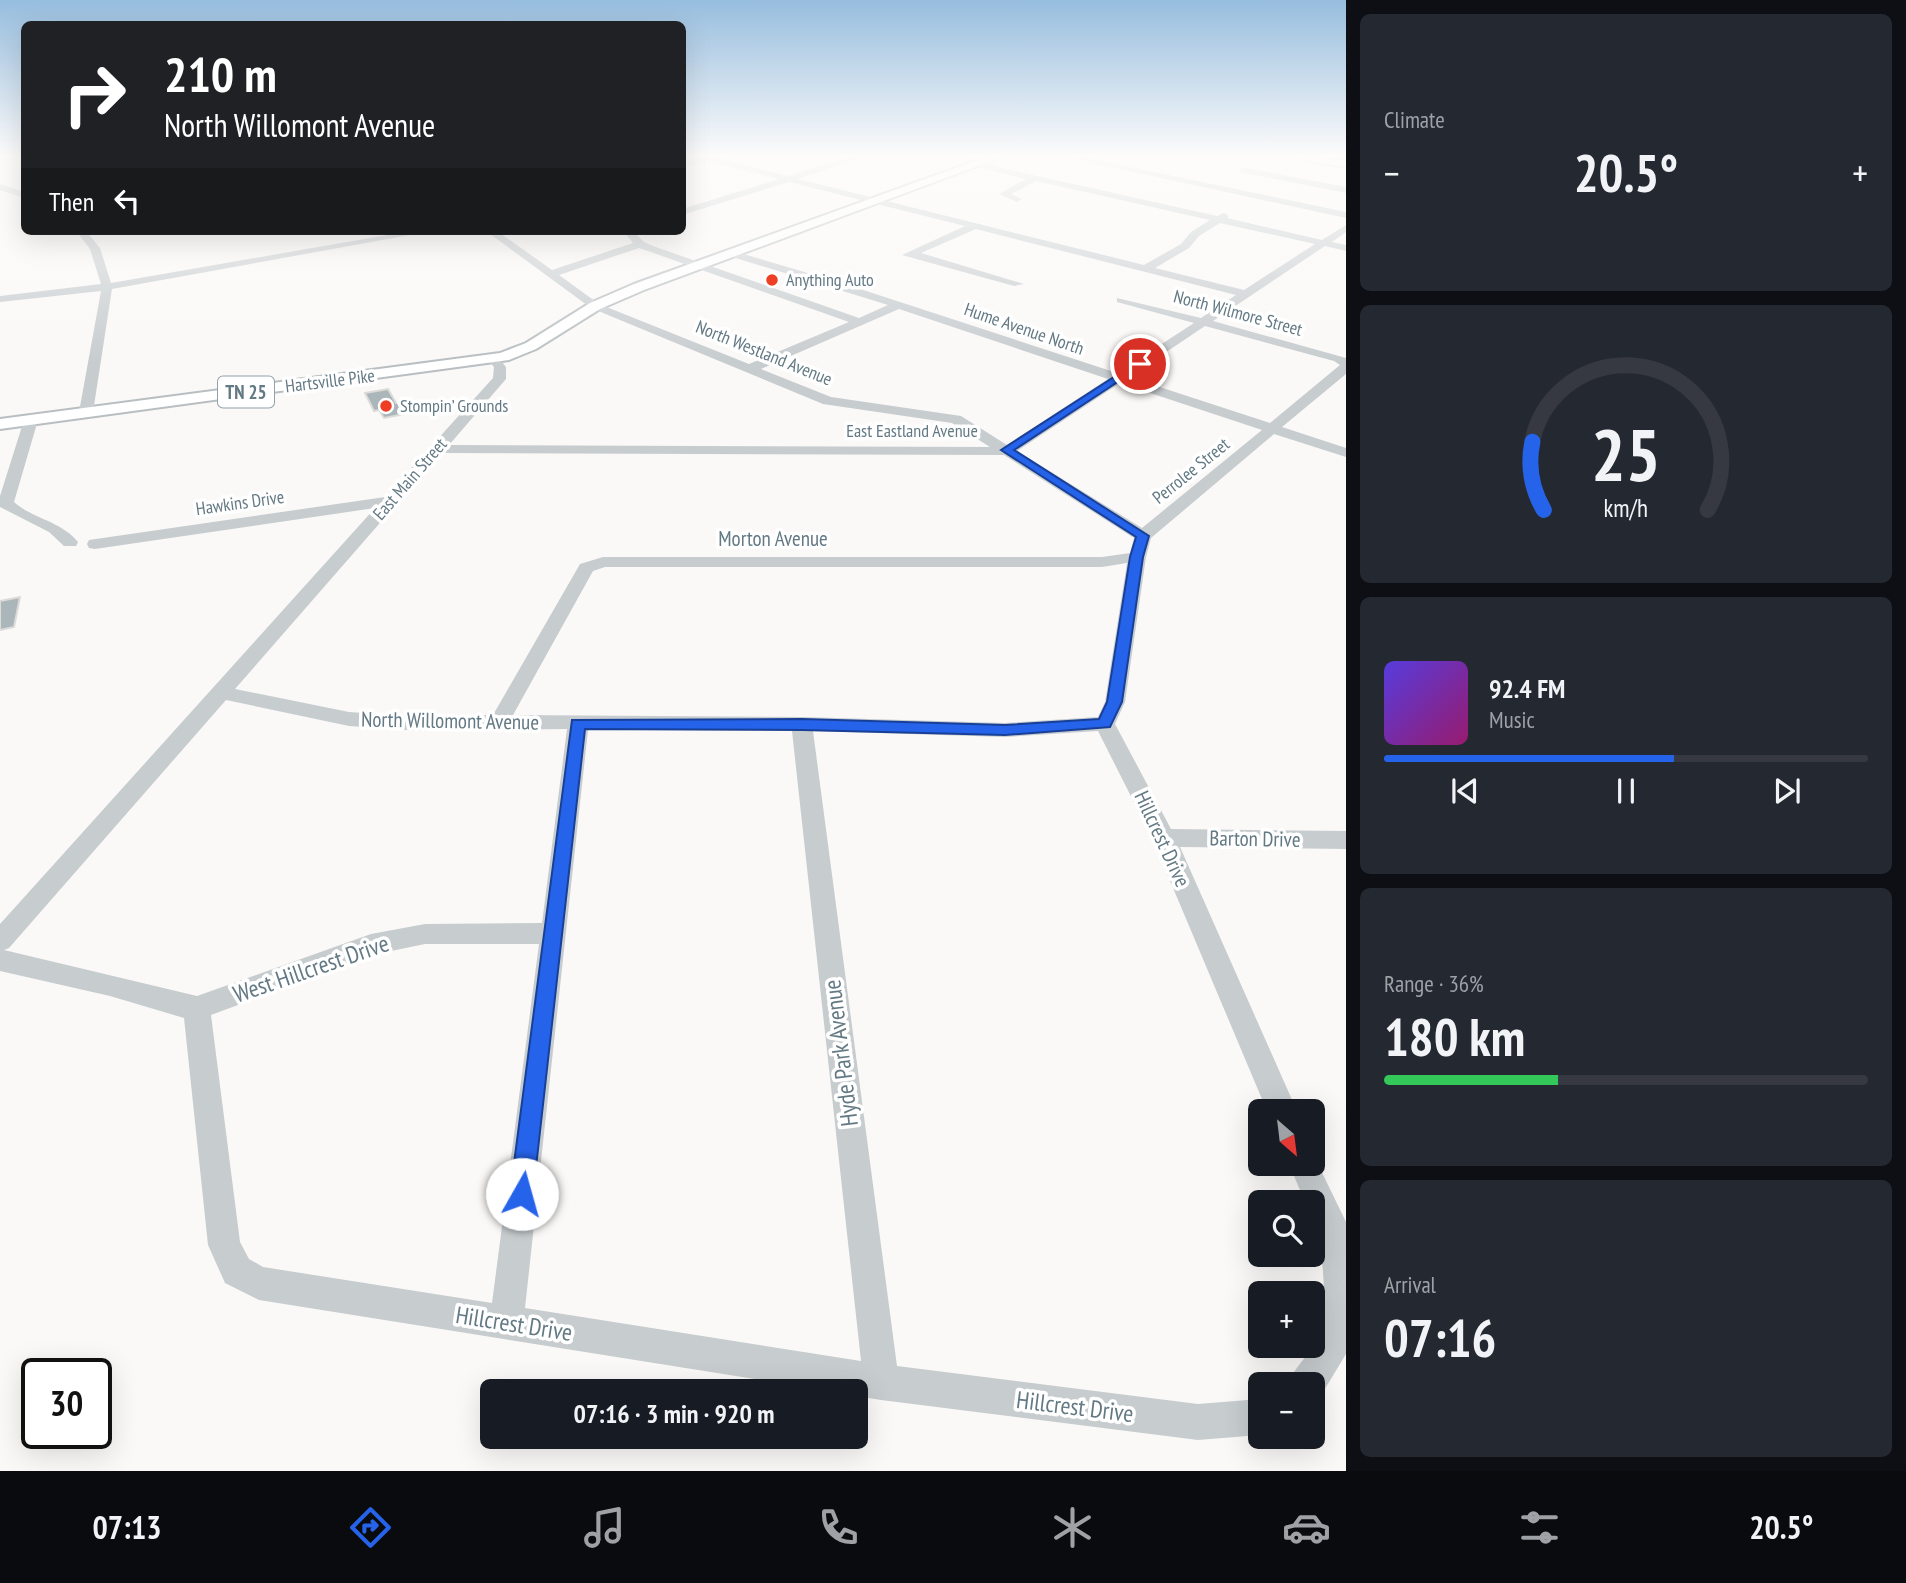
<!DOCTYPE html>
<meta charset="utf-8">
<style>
:root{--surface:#171b24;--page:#242831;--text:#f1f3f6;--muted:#9ea1a6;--line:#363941;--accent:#2563eb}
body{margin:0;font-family:"PT Sans Narrow",sans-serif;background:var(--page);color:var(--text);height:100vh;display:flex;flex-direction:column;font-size:26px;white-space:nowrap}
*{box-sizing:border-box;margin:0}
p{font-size:23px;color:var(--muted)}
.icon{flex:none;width:38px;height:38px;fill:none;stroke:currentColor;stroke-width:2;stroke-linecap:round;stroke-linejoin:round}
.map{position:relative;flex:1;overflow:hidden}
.side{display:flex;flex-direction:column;gap:14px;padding:14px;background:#0d0f14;width:560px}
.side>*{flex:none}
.top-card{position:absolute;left:21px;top:21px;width:665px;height:214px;border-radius:10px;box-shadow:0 7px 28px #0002;background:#202124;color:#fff;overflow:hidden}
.needle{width:46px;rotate:152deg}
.fabs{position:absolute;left:1248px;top:1099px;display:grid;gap:14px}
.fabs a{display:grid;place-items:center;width:77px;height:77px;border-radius:10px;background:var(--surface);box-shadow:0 7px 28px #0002;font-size:35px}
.speed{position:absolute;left:21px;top:1358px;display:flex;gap:14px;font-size:35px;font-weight:700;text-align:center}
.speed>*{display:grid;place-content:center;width:91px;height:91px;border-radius:50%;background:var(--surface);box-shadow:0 7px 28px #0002;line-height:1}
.speed .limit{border:4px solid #111;border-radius:10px;background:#fff;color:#111}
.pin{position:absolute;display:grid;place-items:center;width:60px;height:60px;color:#fff;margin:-30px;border:4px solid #fff;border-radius:50%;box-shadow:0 2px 7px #0007}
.me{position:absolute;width:77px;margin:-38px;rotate:7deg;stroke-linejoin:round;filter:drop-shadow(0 0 5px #0008)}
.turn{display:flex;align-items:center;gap:24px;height:147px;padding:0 28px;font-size:32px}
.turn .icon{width:91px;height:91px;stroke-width:2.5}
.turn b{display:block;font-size:49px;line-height:60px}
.then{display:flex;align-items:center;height:66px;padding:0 28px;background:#0003;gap:14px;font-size:26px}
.big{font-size:52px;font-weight:700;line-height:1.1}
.side .tile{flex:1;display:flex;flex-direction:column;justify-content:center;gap:10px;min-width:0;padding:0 24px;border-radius:10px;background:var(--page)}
.side .dial{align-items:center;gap:0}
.dial svg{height:182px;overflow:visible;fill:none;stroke:var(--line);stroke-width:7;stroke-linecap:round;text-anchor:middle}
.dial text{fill:var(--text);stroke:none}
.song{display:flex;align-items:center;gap:21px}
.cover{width:84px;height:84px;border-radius:10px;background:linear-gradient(135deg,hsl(250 70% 55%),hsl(320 70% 35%))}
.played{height:7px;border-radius:4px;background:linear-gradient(90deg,var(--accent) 60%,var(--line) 60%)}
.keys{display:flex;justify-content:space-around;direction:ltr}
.heat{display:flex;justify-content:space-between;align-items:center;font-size:38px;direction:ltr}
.charge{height:10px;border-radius:5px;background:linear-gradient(90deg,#34c759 36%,var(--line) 0)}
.trip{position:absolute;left:480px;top:1379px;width:388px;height:70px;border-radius:10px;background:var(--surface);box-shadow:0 7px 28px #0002;font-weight:700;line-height:70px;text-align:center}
.dock{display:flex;height:112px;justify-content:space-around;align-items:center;background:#090b0e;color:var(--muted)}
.dock .icon{width:49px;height:49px}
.dock .on{color:var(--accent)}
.dock b{font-size:32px;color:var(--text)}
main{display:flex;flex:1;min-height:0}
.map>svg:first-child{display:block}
.building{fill:#abb6bb;stroke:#dcdbd9;stroke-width:2}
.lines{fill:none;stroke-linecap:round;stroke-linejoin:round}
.major-casing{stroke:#b8bec1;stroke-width:4}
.minor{fill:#c7cccf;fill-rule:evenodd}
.major{fill:#fff;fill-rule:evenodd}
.rail{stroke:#a5aeb2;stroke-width:2;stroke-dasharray:4.5 2.5;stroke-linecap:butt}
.route{fill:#2563eb;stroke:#184099;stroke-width:2}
.poi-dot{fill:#ee3e23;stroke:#fff;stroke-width:2.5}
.labels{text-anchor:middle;stroke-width:7;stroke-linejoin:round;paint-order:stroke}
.far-poi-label{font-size:18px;fill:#637984;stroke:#fff;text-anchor:start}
.far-street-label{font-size:18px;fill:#637984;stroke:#fff}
.shield{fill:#fff;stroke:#92a1a9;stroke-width:2}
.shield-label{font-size:19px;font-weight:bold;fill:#637984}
.street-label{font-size:21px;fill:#637984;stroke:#fff}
.near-street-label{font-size:24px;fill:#637984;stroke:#fff}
</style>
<main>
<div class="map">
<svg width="1346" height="1471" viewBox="0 0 1346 1471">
<rect width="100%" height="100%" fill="#faf9f7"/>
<!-- building -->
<g class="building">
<polygon points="388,389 396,403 399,403 405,414 384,418 379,410 374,411 365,393"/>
<polygon points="20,597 14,627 0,630 0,601"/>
</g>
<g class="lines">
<!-- major casing -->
<g class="major-casing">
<g id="major">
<polygon points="986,157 1002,157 644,290 600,309 536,349 509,360 0,429 0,419 500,353 526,343 590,303 634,284"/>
<polygon points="1298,157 1346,161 1346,167 1303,160"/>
</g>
</g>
<!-- minor -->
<g class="minor">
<path d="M 698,157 L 716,157 L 788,176 L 849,157 L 863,157 L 798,179 L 1144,265 L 1181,244 L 1191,232 L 1210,220 L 1036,181 L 1011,194 L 1022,199 L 1017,202 L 999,194 L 1026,179 L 971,165 L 975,162 L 1217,216 L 1224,213 L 1229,216 L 1227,218 L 1322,240 L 1346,225 L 1346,232 L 1332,242 L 1346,245 L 1346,251 L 1325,246 L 1213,321 L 1346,358 L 1346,374 L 1282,427 L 1346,448 L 1346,457 L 1274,434 L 1151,538 L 1146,557 L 1125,702 L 1115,724 L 1171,829 L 1346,831 L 1346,849 L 1180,847 L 1297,1111 L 1267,1111 L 1152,838 L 1098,731 L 1005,737 L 813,731 L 897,1366 L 1198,1404 L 1260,1399 L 1260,1435 L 1198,1440 L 881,1400 L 856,1396 L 856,1391 L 829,1391 L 259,1300 L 225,1283 L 208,1245 L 184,1018 L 110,996 L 0,971 L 0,924 L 375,508 L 95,549 L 89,548 L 87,544 L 89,540 L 385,497 L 493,378 L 494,367 L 487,359 L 493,355 L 497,356 L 506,367 L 506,379 L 449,445 L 990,447 L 952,423 L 823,404 L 591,308 L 486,231 L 497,231 L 552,270 L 633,243 L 623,231 L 633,231 L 644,242 L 653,246 L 859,318 L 888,305 L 726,255 L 725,253 L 730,250 L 848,285 L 1117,373 L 1194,323 L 1117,302 L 1117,298 L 1201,318 L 1236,295 L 976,229 L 921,253 L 1024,284 L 1014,286 L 902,255 L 965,226 L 789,182 L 682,215 L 682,209 L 779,179 L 707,161 L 682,167 L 682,162 ZM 1220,223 L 1315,244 L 1244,290 L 1155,268 L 1189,248 L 1199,236 ZM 639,248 L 645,250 L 849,322 L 749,364 L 599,304 L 559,275 ZM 899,309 L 1108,379 L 1007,445 L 961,416 L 831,397 L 761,369 ZM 1205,326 L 1334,361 L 1340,365 L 1270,423 L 1129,377 ZM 1120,383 L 1262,430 L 1142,528 L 1017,451 ZM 441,453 L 1004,455 L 1134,538 L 1130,553 L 1102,557 L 603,557 L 580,564 L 493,715 L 421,717 L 349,712 L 235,689 ZM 1127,563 L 1105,702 L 1098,717 L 1005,723 L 802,717 L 513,715 L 593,571 L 605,567 L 1102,567 ZM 226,700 L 349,726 L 421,731 L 567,729 L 542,923 L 425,924 L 371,934 L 197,996 L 4,950 L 9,948 ZM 588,730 L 792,731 L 861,1361 L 525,1308 ZM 425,944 L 539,944 L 492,1303 L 263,1267 L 249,1259 L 240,1242 L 211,1015 L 372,955 Z"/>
<polygon points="1064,157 1082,157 1346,212 1346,218"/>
<polygon points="1242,167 1346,187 1346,193 1239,172"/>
<polygon points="0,184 24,192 24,198 0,190"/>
<polygon points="76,231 86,231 100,248 111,283 410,231 432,231 112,289 93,412 86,416 79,412 101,291 0,302 0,296 101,284 90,249"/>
<path d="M 31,416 L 38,420 L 14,502 C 33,519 61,521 78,542 L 76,546 L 64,546 L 49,532 L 0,507 L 0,496 L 24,420 Z"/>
<path d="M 1312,1152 L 1346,1222 L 1346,1354 L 1323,1392 L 1312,1399 L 1312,1384 L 1287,1384 C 1295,1366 1313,1352 1319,1334 C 1328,1310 1323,1259 1318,1234 C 1316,1223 1312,1215 1312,1202 L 1305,1202 L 1289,1164 L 1312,1164 Z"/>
</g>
<!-- major -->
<use href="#major" class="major"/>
<!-- rail -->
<polyline class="rail" points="0,160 17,157"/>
</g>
<!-- sky -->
<linearGradient id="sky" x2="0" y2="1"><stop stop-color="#97bdde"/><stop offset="0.43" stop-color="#fdfcfb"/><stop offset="1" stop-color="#fdfcfb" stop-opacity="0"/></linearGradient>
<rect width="1346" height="363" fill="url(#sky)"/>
<!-- route -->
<polygon class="route" points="1137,362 1145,364 1014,450 1149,536 1143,557 1122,702 1110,727 1005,735 802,730 585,729 533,1194 530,1202 522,1205 513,1202 510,1194 572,720 802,719 1005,725 1099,719 1107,702 1130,557 1136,537 1001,450"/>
<!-- markers -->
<g class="poi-dot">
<circle cx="772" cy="280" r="7"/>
<circle cx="386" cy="406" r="7"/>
</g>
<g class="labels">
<!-- far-poi labels -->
<g class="far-poi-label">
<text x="786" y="286">Anything Auto</text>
<text x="400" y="412">Stompin’ Grounds</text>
</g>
<!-- far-street labels -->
<g class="far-street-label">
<text transform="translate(1238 313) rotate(15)" y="6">North Wilmore Street</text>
<text transform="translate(1024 329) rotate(19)" y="6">Hume Avenue North</text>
<text transform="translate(764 353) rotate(22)" y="6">North Westland Avenue</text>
<text transform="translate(330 381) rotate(-7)" y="6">Hartsville Pike</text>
<text x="912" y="437">East Eastland Avenue</text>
<text transform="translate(1191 471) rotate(-39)" y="6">Perrolee Street</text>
<text transform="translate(410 479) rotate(-49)" y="6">East Main Street</text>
<text transform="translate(240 503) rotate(-8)" y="6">Hawkins Drive</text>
</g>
<!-- shield labels -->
<rect class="shield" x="218" y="376.5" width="56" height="31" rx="5"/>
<g class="shield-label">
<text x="246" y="399">TN 25</text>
</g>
<!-- street labels -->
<g class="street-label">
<text x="773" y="546">Morton Avenue</text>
<text transform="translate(450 721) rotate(1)" y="7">North Willomont Avenue</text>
<text transform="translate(1162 839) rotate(65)" y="7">Hillcrest Drive</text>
<text transform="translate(1255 839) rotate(1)" y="7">Barton Drive</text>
</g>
<!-- near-street labels -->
<g class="near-street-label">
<text transform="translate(311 969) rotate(-19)" y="8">West Hillcrest Drive</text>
<text transform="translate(841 1053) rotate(-97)" y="8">Hyde Park Avenue</text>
<text transform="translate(514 1324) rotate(9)" y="8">Hillcrest Drive</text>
<text transform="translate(1075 1407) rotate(7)" y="8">Hillcrest Drive</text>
</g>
</g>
</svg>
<div class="fabs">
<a><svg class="needle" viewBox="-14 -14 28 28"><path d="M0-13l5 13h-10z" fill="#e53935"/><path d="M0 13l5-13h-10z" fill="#9ea1a6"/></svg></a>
<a><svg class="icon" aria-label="search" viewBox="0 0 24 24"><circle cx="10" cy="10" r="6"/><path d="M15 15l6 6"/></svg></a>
<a>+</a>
<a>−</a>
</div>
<div class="speed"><div class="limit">30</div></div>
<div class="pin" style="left:1140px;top:364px;background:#d93025"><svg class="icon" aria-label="arrive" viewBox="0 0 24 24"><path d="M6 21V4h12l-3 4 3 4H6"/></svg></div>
<svg class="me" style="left:522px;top:1194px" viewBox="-20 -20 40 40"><circle r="19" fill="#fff"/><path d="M0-13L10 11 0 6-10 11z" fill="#2563eb"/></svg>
<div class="trip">07:16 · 3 min · 920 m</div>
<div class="top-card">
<div class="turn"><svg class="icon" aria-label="right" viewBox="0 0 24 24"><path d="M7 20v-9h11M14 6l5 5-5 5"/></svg><div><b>210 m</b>North Willomont Avenue</div></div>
<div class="then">Then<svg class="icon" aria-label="left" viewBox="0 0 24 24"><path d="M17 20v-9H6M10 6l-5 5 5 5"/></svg></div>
</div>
</div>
<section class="side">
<div class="tile"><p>Climate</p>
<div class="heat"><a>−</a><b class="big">20.5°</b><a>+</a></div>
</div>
<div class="tile dial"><svg viewBox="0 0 100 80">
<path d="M14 69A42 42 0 1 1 86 69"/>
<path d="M14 69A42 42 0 0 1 9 39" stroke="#2563eb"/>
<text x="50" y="56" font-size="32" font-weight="700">25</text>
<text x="50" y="72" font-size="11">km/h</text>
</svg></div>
<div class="tile">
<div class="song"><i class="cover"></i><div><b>92.4 FM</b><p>Music</p></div></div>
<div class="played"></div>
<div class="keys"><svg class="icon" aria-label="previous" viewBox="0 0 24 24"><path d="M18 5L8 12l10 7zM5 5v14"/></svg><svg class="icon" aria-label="pause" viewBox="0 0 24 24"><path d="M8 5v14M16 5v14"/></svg><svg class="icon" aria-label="next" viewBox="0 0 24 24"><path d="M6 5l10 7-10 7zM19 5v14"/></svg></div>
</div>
<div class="tile"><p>Range · 36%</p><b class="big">180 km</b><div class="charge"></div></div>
<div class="tile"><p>Arrival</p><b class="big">07:16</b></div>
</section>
</main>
<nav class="dock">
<b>07:13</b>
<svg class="icon on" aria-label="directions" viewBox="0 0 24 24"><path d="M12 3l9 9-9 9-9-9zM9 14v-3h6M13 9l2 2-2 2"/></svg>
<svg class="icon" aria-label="music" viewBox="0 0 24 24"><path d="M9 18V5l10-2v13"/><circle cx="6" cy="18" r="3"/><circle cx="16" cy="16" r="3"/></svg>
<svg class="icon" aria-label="phone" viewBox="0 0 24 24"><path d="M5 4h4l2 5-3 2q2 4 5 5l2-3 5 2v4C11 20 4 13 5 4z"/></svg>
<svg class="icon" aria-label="climate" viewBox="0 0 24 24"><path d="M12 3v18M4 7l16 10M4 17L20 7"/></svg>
<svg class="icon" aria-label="car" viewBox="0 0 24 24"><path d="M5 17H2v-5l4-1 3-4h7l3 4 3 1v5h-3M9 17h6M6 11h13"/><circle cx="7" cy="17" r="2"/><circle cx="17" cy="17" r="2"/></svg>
<svg class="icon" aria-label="filters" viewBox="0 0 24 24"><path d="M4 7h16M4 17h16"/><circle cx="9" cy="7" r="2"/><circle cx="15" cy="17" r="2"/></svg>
<b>20.5°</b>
</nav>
